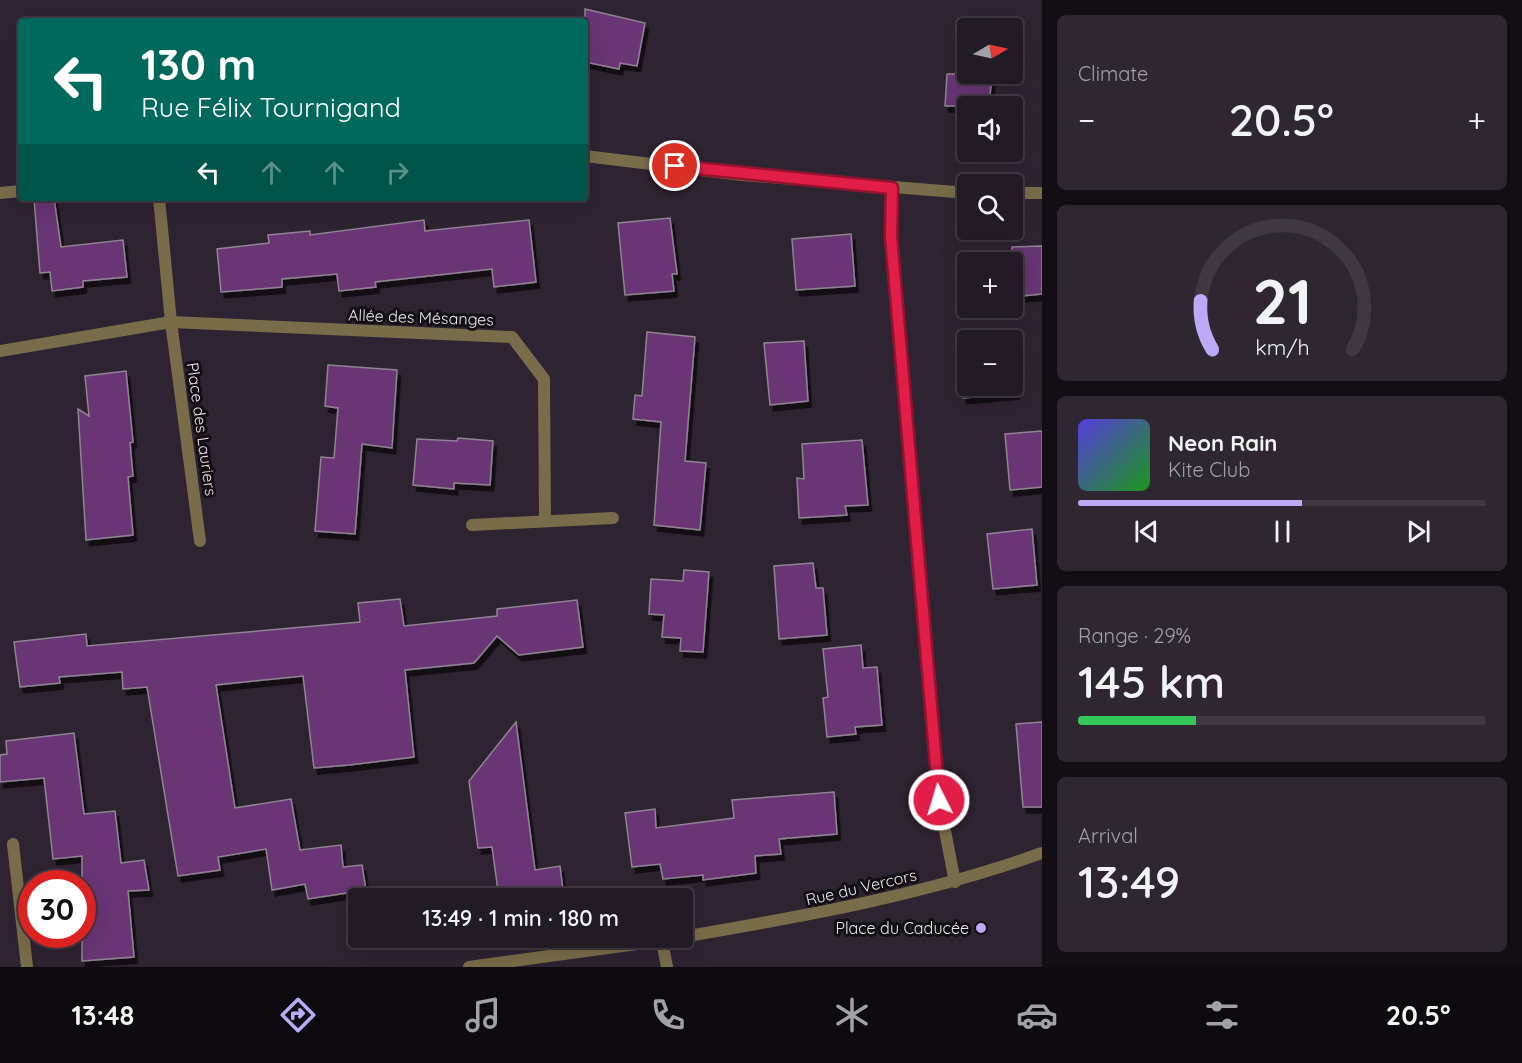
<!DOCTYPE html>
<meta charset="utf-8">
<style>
:root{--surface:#221a25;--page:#2e2732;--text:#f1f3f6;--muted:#a2a1a7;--line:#3f3842;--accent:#bcaaf6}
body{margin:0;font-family:Quicksand,sans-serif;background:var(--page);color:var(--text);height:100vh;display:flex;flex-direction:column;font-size:22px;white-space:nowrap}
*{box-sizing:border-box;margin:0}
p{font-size:20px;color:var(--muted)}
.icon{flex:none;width:33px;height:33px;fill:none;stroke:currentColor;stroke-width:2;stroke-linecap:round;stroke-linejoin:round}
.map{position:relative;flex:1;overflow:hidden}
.drawer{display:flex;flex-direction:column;gap:15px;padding:15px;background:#130e14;width:480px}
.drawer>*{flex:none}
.top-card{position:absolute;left:18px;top:18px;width:570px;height:183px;border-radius:6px;box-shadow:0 6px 24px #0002,0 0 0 2px var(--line);background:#00695c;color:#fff;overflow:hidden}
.needle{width:39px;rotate:81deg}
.buttons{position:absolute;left:957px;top:18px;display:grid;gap:12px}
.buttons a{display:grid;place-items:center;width:66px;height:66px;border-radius:6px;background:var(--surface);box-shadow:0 6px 24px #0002,0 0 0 2px var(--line);font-size:30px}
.speed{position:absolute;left:18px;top:870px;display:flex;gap:12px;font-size:30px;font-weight:700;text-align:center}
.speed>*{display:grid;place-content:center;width:78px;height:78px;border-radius:50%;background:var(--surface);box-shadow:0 6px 24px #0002,0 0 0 2px var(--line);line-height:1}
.speed .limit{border:9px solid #d22;background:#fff;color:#111}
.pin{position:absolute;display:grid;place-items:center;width:51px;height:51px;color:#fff;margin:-26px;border:3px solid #fff;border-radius:50%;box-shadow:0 2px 6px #0007}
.me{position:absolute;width:66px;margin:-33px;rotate:355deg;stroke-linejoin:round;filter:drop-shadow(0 0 4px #0008)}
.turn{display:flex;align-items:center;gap:21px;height:126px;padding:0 24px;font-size:27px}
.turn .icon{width:78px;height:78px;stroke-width:2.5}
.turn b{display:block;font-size:42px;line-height:51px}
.lanes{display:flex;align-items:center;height:57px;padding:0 24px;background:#0003;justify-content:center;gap:30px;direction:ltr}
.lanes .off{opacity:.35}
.big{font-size:45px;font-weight:600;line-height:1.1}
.drawer .tile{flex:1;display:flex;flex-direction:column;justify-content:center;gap:9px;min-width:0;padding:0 21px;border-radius:9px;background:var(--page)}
.drawer .dial{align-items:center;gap:0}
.dial svg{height:156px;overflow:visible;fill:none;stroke:var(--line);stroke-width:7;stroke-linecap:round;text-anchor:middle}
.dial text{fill:var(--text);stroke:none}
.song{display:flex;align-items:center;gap:18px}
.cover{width:72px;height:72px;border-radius:9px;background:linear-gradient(135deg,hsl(250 70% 55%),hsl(120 70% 35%))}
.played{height:6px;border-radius:3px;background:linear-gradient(90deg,var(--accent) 55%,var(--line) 55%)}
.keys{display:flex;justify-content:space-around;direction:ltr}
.heat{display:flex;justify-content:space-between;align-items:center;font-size:33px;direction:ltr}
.charge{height:9px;border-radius:4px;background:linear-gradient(90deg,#34c759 29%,var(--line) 0)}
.trip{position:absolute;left:348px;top:888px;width:345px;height:60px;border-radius:6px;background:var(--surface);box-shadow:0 6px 24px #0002,0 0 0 2px var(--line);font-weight:600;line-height:60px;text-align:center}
.dock{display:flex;height:96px;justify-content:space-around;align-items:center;background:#0e0a0f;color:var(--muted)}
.dock .icon{width:42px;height:42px}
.dock .on{color:var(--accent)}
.dock b{font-size:27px;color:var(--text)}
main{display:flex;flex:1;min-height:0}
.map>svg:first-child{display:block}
.building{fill:#693575;stroke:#908394;stroke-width:1.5;filter:url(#shadow)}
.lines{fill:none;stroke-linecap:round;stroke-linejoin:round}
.minor{stroke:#796c4a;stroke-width:12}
.tertiary{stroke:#796c4a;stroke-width:12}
.route-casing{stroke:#92132f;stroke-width:15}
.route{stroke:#e11d48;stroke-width:10}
.poi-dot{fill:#bcaaf6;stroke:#130e14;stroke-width:2}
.labels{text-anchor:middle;stroke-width:6;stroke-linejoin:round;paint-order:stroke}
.street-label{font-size:16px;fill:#ece4ee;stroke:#130e14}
.poi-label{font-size:16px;fill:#ece4ee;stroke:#130e14;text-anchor:end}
</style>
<main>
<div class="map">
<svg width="1042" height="967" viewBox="0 0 1042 967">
<defs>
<filter id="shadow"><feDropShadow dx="3.5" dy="6" stdDeviation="0" flood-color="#0009"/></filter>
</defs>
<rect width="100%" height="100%" fill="#2e2331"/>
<!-- building -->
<g class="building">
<polygon points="585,9 645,23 637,66 620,63 619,69 585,62"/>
<polygon points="947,74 992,74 989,106 945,106"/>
<polygon points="54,198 61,247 123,240 127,277 83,281 83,287 52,291 50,272 40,273 34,199"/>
<polygon points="670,218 677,274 672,274 674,291 625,295 618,223"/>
<polygon points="424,220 425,231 529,220 536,282 494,287 492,269 375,282 376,287 339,291 337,274 282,279 282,287 221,292 217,249 269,243 268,235 310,231 310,235"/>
<polygon points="851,234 855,286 796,290 792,239"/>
<polygon points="1042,246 1042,294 1012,297 1012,247"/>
<polygon points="647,332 695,337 685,461 706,463 700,530 654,525 661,422 633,419 635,395 642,396"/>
<polygon points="1012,334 1012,340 968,340 968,386 1012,386 1012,344 1016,393 963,398 957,338"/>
<polygon points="804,341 808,401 770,405 764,343"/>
<polygon points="328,365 397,370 392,448 362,444 355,534 315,531 321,457 334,458 338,408 325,406"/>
<polygon points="126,371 133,442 130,443 133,476 128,477 133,535 86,540 78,409 89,416 85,376"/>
<polygon points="1042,431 1042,487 1010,490 1005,434"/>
<polygon points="458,438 493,441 490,485 454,483 454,489 413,485 417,439 457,441"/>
<polygon points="862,440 868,505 845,506 847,515 799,518 797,478 804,479 802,444"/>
<polygon points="1032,529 1037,585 993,589 987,534"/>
<polygon points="813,563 816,588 823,588 827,635 779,639 774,566"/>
<polygon points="684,570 709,572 703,652 680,651 681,638 662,637 664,615 649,614 651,579 683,581"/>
<polygon points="400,599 404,626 497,616 497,609 577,600 583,647 519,655 497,636 474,663 405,670 414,757 349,765 314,768 303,676 216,685 235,808 291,799 300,850 341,845 343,867 362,865 366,890 308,899 305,884 272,890 266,849 218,857 220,870 178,876 147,687 123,689 122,672 59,677 60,683 20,687 14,642 86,634 87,646 360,622 358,603"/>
<polygon points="861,645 863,668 877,667 882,725 855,727 856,734 827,737 823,698 828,697 823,649"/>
<polygon points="516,722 535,870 560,866 564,898 499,898 492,847 478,848 469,781"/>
<polygon points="1042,722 1042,807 1023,807 1016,724"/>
<polygon points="74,733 84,814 115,811 121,863 144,860 149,890 128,891 134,957 82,961 82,856 53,859 44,778 0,782 0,755 7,754 6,741"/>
<polygon points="834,792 837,834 779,839 781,854 755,856 756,873 703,880 703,875 663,879 660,864 632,867 625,813 655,809 656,828 734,818 732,800"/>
</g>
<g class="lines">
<!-- minor -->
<g class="minor">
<polyline points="585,156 742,175 968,193"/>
<polyline points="892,188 891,236 939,800 955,882"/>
<polyline points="0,193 21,191"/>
<polyline points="1012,193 1042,193"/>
<polyline points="159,198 171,322 200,541"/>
<polyline points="0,351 171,322 512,337 544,379 545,521"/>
<polyline points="472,525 613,518"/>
<polyline points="13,844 27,967"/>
<polyline points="662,941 667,967"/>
</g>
<!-- tertiary -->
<g class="tertiary">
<path d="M 682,937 C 805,916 925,895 1042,853"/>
<polyline points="469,967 681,938"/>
</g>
</g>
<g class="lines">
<!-- route casing -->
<g class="route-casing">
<polyline id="route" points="675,166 892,188 891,236 939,800"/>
</g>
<!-- route -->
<use href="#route" class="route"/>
</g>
<!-- markers -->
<circle class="poi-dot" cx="981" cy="928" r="6"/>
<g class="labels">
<!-- street labels -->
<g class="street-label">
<text transform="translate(421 317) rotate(2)" y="6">Allée des Mésanges</text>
<text transform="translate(202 429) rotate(82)" y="6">Place des Lauriers</text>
<text transform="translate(861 887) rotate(-13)" y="6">Rue du Vercors</text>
</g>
<!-- poi labels -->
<g class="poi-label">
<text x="969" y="934">Place du Caducée</text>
</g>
</g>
</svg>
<div class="buttons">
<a><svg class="needle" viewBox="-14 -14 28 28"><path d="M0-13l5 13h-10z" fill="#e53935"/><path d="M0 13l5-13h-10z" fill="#a2a1a7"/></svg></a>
<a><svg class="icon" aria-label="sound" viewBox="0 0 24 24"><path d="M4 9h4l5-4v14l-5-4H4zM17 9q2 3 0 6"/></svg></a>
<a><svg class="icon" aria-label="search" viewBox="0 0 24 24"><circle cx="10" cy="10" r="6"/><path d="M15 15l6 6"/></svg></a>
<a>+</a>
<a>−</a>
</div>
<div class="speed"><div class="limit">30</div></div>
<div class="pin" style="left:675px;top:166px;background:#d93025"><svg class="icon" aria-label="arrive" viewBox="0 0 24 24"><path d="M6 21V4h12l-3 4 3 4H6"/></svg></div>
<svg class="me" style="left:939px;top:800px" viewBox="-20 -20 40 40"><circle r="17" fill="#e11d48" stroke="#fff" stroke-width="3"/><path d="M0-11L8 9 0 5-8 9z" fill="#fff"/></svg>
<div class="trip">13:49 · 1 min · 180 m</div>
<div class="top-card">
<div class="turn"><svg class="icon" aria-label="left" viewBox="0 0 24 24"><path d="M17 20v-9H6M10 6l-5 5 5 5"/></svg><div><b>130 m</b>Rue Félix Tournigand</div></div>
<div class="lanes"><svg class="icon" aria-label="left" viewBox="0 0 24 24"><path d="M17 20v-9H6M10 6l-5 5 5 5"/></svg><svg class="icon off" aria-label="ahead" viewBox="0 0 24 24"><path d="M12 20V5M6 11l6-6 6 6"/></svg><svg class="icon off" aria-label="ahead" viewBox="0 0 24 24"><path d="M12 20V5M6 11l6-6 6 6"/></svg><svg class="icon off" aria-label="right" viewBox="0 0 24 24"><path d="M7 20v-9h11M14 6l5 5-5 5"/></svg></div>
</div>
</div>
<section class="drawer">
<div class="tile"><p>Climate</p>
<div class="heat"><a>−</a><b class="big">20.5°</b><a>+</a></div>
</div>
<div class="tile dial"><svg viewBox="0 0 100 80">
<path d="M14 69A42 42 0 1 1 86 69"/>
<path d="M14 69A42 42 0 0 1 8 44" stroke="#bcaaf6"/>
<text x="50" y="56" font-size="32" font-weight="700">21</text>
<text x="50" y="72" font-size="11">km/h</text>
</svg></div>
<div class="tile">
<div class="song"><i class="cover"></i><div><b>Neon Rain</b><p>Kite Club</p></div></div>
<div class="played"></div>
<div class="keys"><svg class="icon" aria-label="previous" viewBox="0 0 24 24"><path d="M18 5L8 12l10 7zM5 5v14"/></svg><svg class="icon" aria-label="pause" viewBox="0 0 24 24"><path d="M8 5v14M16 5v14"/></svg><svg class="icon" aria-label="next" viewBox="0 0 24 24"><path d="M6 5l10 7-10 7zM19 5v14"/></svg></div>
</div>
<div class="tile"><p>Range · 29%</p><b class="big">145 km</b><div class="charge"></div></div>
<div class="tile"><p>Arrival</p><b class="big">13:49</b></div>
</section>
</main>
<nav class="dock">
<b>13:48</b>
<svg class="icon on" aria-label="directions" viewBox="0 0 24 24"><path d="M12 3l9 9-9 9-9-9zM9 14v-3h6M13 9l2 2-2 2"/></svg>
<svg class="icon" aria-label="music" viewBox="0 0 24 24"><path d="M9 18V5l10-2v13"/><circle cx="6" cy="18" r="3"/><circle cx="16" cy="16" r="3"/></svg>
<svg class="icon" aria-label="phone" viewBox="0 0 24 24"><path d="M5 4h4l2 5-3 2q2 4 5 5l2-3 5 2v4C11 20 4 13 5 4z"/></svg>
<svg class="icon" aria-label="climate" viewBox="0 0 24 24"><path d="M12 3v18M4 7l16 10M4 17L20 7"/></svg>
<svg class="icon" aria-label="car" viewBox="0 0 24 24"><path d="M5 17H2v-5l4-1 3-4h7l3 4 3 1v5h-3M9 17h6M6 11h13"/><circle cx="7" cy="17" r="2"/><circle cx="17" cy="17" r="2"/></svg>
<svg class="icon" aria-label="filters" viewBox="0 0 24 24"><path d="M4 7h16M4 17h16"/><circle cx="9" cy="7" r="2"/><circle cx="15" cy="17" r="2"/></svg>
<b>20.5°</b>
</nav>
